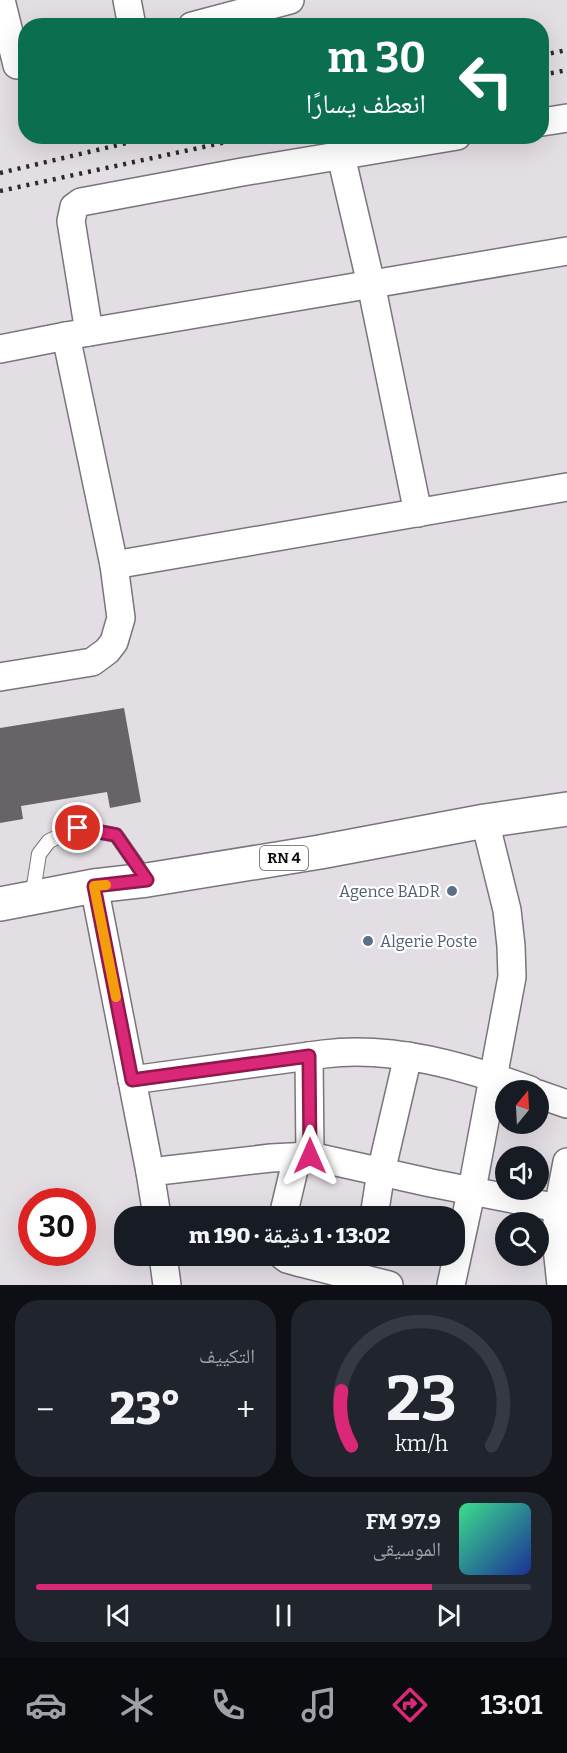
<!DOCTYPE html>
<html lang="ar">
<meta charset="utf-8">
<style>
:root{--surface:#171b24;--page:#20242c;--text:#f1f3f6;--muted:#9ea1a6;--line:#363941;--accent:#db2777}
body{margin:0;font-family:Bitter,"Noto Naskh Arabic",serif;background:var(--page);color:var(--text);direction:rtl;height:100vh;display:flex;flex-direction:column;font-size:22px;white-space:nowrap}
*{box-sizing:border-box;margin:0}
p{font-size:20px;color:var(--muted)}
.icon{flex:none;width:33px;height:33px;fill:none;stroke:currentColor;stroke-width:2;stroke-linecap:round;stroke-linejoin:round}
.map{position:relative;height:1285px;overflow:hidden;direction:ltr}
.details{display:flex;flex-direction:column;gap:15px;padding:15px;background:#0d0f14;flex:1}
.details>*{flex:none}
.guide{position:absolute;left:18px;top:18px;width:531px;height:126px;border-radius:24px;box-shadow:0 6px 24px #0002;direction:rtl;background:#0b6e4f;color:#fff;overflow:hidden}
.needle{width:39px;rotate:18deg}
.buttons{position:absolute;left:495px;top:1080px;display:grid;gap:12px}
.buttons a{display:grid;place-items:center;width:54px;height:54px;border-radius:50%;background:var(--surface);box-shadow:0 6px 24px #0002;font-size:30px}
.speed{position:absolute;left:18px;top:1188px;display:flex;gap:12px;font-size:30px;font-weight:700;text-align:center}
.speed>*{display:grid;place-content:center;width:78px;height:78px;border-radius:50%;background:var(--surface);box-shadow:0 6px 24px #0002;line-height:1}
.speed .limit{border:9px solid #d22;background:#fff;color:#111}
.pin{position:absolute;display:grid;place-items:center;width:51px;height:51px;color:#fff;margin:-26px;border:3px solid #fff;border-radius:50%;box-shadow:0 2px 6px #0007}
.me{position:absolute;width:66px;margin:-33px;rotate:0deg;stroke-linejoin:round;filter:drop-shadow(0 0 4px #0008)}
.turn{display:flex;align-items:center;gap:21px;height:126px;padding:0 24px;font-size:27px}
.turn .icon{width:78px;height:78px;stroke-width:2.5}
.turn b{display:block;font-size:42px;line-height:51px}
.big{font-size:45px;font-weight:800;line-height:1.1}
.details .card{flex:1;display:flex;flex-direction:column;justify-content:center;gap:9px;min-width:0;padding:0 21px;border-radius:24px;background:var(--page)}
.details .dial{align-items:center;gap:0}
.dial svg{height:156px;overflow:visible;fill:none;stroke:var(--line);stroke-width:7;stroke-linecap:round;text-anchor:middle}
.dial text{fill:var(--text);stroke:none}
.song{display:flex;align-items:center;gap:18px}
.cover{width:72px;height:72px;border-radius:9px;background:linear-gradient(135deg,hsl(150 70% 55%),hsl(230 70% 35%))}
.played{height:6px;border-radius:3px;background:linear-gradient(90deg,var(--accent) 80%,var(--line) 80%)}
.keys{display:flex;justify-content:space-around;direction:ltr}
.heat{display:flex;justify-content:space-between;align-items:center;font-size:33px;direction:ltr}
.details .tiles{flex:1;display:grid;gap:15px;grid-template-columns:1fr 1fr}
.card:last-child{grid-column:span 2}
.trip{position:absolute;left:114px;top:1206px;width:351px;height:60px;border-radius:24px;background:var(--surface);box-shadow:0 6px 24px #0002;font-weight:800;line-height:60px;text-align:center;direction:rtl}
.tab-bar{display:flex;height:96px;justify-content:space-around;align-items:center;background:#090b0e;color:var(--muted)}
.tab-bar .icon{width:42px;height:42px}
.tab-bar .current{color:var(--accent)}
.tab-bar b{font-size:27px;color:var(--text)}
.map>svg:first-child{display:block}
.building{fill:#686369}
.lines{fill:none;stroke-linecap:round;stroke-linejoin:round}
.lane-casing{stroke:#7a757c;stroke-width:16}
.street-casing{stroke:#7a757c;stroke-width:30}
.primary-casing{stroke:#7a757c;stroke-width:36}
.lane{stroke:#fff;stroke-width:14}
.street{stroke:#fff;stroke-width:27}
.primary{stroke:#fff;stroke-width:33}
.rail{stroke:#2c292c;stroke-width:4.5;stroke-dasharray:3 6;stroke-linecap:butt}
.route-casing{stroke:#8e194d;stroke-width:15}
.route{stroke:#db2777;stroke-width:10}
.slow{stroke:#f59e0b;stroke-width:10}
.service-dot{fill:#5c6f8a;stroke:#fff;stroke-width:2}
.labels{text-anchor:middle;stroke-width:4.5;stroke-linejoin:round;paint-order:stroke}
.shield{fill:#fff;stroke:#585758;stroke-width:1.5}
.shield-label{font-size:15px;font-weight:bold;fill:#110f11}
.service-label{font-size:16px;fill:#4e5e75;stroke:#fff;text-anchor:end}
</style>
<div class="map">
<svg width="567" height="1285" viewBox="0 0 567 1285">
<rect width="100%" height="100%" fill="#e3dde4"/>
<!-- building -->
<polygon class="building" points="124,708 141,802 110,808 107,792 21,806 23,819 0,823 0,728"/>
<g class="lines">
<!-- lane casing -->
<g class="lane-casing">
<polyline id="lane" points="32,898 39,854 49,841 78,828 116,835 146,878"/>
</g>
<!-- street casing -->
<g class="street-casing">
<g id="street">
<polyline points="1,0 17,65"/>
<polyline points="127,0 132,26"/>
<polyline points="192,26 290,0"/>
<polyline points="542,122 567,118"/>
<polyline points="341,156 371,284 418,513"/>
<polyline points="89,332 71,221 74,207 81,202 242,172 457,136"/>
<polyline points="0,349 66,336 567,251"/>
<polyline points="114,565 567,487"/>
<polyline points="0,677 92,662 107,651 114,642 121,618 114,565 66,336"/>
<polyline points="94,886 150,1172 157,1216"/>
<polyline points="309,1056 310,1156"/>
<path d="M 132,1080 L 324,1054 C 393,1045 466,1067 530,1090"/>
<polyline points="538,1094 567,1104"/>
<polyline points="150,1172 271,1158 310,1156 431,1183 558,1208"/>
<polyline points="283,1216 297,1157"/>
<polyline points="374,1216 381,1172 408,1056"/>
<polyline points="163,1256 167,1285"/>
<polyline points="283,1256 287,1259 301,1263 389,1285"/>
<polyline points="451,1285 474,1179 512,977 511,946 507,910 485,821"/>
<polyline points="561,1285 556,1238 558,1208 567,1162"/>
</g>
</g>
<!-- primary casing -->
<g class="primary-casing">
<polyline id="primary" points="0,904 94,886 147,880 320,852 485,821 567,809"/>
</g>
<!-- lane -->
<use href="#lane" class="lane"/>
<!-- street -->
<use href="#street" class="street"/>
<!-- primary -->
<use href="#primary" class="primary"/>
<!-- rail -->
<g class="rail">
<polyline points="542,55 567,50"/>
<polyline points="542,75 567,70"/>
<polyline points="0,173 156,136"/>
<polyline points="0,191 254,136"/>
</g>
</g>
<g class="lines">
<!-- route casing -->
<g class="route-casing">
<polyline id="route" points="78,828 116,835 147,880 94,886 132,1080 309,1056 310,1156"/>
</g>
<!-- route -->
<use href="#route" class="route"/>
<!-- slow -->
<polyline class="slow" points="106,885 94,886 116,997"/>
</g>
<!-- markers -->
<g class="service-dot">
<circle cx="452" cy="891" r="6"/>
<circle cx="368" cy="941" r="6"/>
</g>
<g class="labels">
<!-- shield labels -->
<rect class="shield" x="260" y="846" width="48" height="24" rx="4.5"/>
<g class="shield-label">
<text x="284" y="863">RN 4</text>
</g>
<!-- service labels -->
<g class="service-label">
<text x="440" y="897">Agence BADR</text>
<text x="380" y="947" text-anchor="start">Algerie Poste</text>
</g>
</g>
</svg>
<div class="buttons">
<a><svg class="needle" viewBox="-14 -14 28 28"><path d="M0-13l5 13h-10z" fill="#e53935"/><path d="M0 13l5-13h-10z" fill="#9ea1a6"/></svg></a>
<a><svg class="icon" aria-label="sound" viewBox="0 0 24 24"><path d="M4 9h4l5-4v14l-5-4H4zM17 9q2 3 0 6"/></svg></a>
<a><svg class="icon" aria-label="search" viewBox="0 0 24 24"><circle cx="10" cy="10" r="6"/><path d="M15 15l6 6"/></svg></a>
</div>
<div class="speed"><div class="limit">30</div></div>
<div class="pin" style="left:78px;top:828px;background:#d93025"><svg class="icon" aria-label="arrive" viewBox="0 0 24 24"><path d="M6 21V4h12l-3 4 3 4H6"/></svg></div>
<svg class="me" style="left:310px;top:1156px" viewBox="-20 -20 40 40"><path d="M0-17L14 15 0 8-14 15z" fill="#db2777" stroke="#fff" stroke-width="4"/></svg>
<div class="trip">13:02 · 1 دقيقة · 190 m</div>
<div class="guide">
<div class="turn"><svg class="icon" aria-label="left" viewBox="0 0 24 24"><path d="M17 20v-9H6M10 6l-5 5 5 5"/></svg><div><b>30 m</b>انعطف يسارًا</div></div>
</div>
</div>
<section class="details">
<div class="tiles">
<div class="card dial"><svg viewBox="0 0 100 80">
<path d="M14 69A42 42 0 1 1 86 69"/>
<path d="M14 69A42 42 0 0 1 9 41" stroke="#db2777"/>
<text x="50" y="56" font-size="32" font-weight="700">23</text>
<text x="50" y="72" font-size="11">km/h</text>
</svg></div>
<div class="card"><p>التكييف</p>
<div class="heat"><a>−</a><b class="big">23°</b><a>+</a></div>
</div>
<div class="card">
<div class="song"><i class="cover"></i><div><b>97.9 FM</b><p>الموسيقى</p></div></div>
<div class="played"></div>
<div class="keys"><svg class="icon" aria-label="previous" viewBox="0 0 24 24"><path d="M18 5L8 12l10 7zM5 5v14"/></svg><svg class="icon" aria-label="pause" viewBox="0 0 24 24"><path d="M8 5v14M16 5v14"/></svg><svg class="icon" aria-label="next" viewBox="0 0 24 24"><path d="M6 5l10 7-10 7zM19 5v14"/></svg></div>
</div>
</div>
</section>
<nav class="tab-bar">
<b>13:01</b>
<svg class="icon current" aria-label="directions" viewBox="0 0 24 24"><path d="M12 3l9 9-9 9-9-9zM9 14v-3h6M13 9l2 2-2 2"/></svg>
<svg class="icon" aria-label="music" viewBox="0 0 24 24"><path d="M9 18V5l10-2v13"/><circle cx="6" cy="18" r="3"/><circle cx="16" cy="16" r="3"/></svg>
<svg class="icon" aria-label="phone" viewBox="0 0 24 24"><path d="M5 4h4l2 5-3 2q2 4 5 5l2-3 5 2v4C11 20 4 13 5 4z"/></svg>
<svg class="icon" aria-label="climate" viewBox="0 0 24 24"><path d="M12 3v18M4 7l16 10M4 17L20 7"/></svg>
<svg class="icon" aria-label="car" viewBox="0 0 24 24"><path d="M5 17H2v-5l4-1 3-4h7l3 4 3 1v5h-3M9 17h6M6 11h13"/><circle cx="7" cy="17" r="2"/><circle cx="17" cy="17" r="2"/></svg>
</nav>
